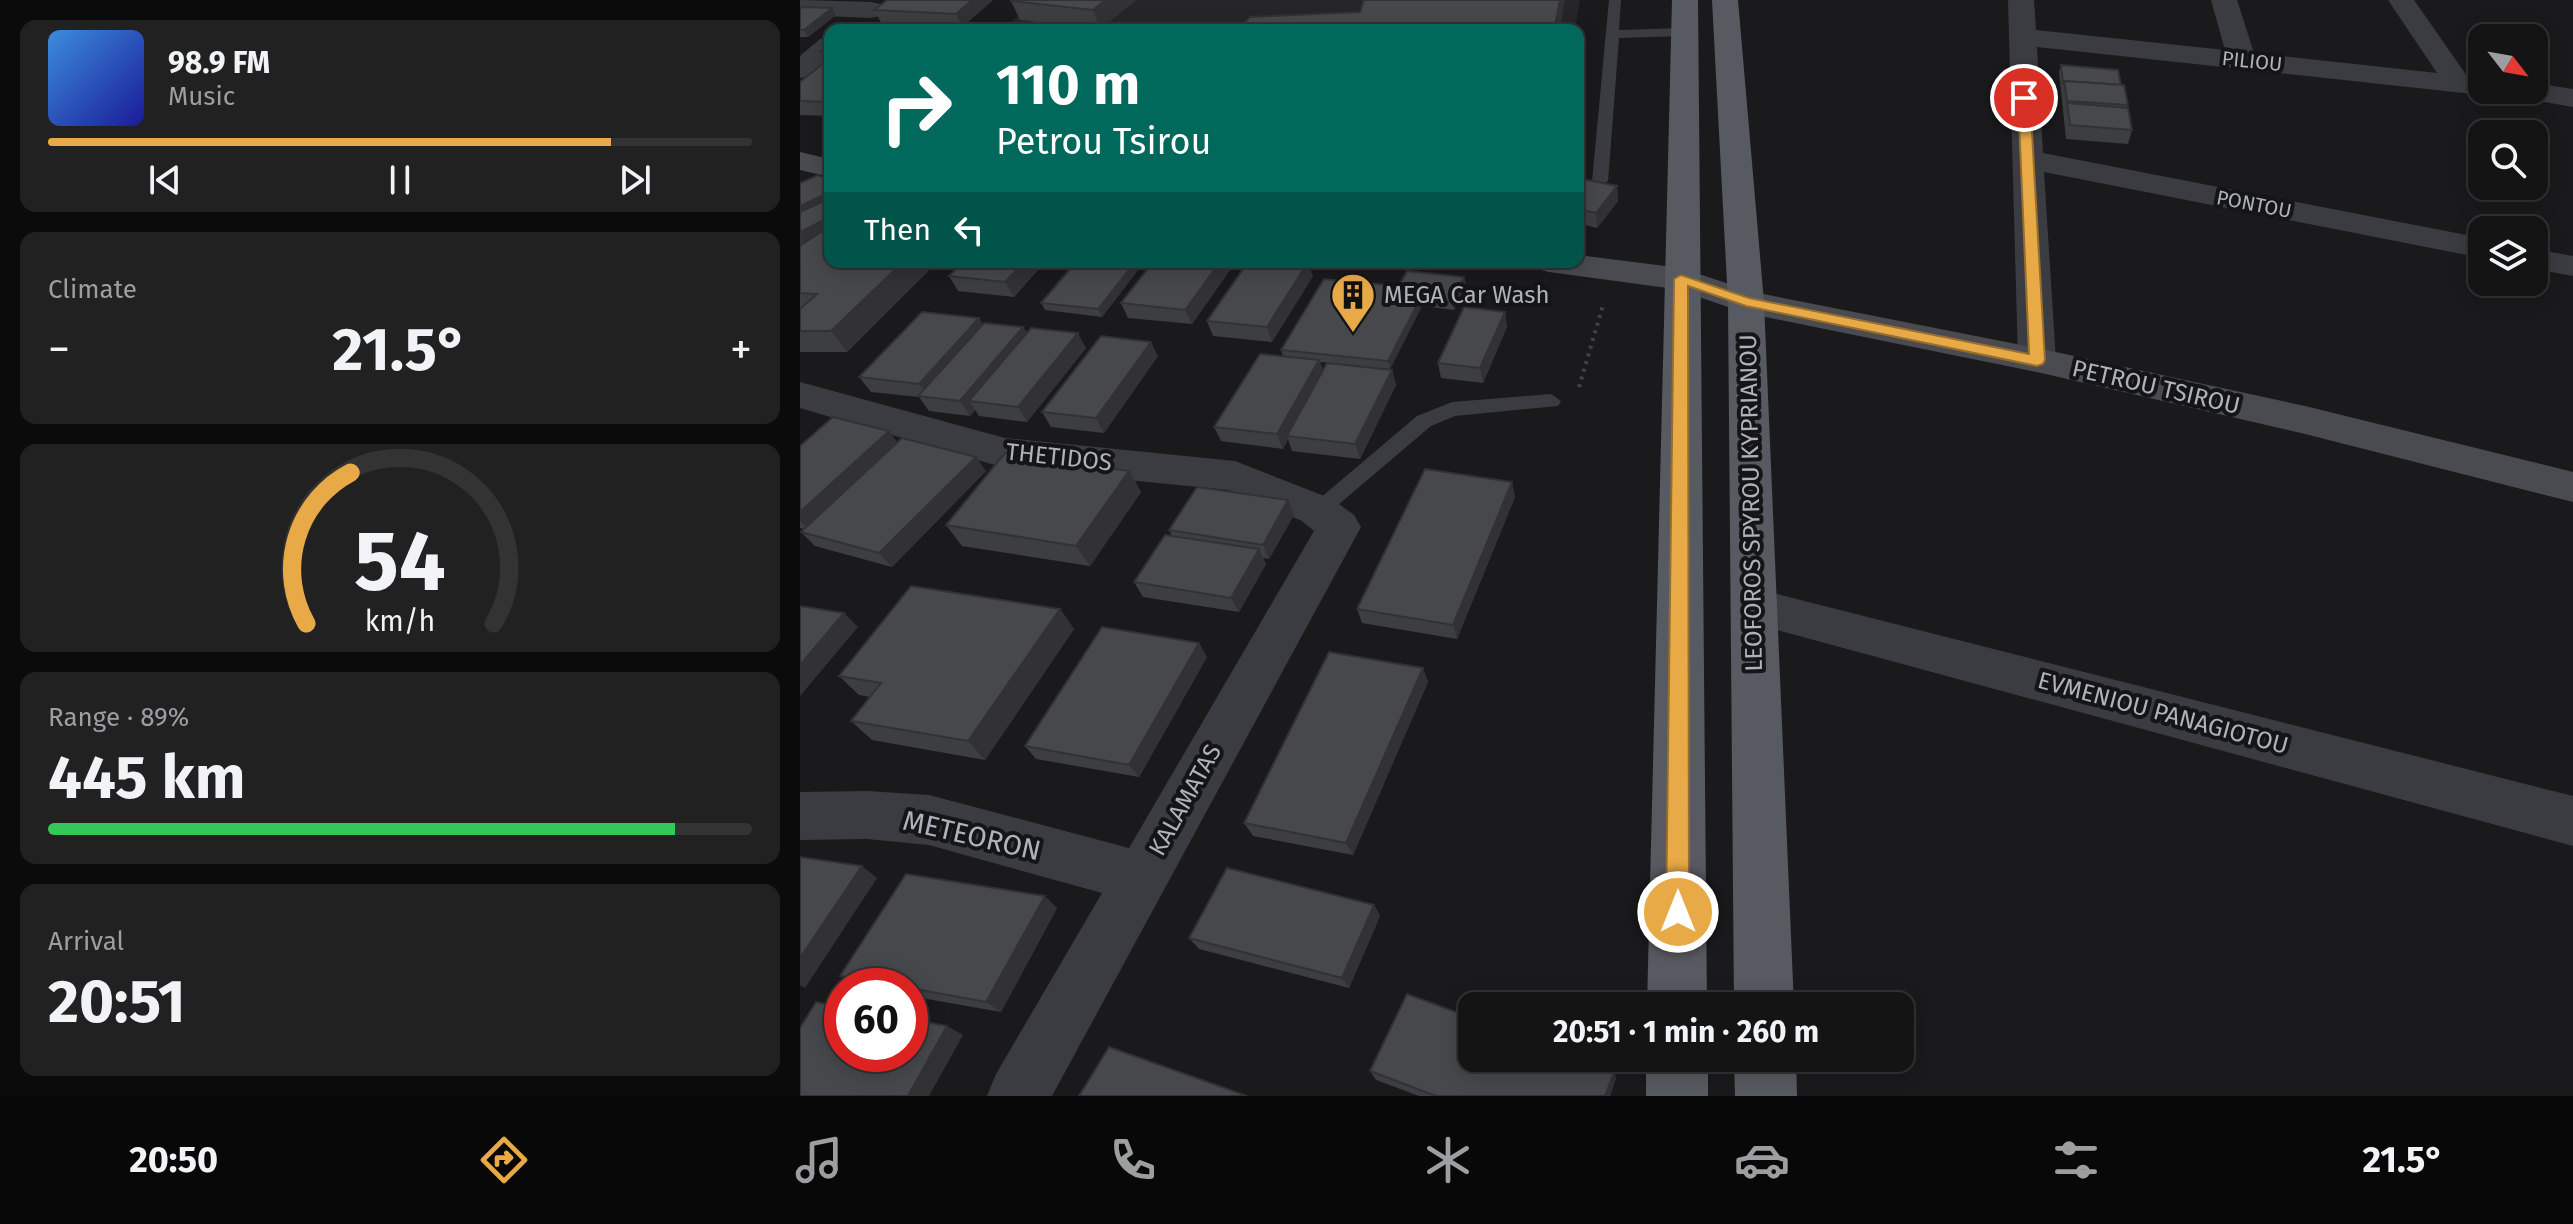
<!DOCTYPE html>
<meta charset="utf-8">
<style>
:root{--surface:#141415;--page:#212122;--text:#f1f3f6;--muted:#9d9ea0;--line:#333334;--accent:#e8aa46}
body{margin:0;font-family:"Fira Sans",sans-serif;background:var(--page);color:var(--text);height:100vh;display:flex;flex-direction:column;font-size:30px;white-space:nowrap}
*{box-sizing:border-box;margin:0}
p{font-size:26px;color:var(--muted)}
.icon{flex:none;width:44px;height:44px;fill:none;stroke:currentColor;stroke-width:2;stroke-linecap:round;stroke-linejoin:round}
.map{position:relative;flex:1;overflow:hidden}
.details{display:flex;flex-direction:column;gap:20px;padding:20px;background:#0b0b0c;width:800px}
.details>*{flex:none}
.banner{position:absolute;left:24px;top:24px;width:760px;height:244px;border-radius:16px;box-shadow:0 4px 20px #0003,0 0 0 2px var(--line);background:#00695c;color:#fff;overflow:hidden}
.needle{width:52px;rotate:121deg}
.fabs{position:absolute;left:1668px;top:24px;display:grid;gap:16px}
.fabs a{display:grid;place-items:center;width:80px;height:80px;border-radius:16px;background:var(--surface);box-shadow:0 4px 20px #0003,0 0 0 2px var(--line);font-size:40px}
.speed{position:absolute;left:24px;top:968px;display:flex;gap:16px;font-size:40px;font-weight:700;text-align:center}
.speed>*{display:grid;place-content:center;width:104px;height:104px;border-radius:50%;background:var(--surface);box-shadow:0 4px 20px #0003,0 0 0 2px var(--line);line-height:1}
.speed .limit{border:12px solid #d22;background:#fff;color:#111}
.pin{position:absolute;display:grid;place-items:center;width:68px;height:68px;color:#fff;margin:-34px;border:4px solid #fff;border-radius:50%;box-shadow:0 2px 8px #0007}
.me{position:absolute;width:88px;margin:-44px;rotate:0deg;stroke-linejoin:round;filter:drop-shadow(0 0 6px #0008)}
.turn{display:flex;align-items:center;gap:28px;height:168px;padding:0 40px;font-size:36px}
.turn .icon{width:104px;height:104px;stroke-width:2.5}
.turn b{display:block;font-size:56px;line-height:68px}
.then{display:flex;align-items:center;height:76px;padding:0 40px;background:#0003;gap:16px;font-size:30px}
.big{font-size:60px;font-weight:700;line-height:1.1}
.details .card{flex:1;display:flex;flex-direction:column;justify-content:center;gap:12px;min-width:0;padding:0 28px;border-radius:16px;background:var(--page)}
.details .dial{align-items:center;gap:0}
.dial svg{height:208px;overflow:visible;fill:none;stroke:var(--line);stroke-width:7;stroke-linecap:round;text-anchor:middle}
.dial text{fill:var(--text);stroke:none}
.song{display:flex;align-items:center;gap:24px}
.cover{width:96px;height:96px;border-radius:12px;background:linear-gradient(135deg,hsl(210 70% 55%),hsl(240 70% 35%))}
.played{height:8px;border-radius:4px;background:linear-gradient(90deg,var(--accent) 80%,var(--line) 80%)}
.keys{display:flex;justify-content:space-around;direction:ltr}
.heat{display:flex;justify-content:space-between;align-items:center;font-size:44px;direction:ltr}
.charge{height:12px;border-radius:6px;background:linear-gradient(90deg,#34c759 89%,var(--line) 0)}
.trip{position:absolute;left:658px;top:992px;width:456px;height:80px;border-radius:16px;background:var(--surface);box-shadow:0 4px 20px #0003,0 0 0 2px var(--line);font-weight:700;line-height:80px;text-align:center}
.tabs{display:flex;height:128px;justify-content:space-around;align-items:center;background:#080808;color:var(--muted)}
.tabs .icon{width:56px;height:56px}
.tabs .active{color:var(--accent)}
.tabs b{font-size:36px;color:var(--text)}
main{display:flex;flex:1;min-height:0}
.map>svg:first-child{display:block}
.built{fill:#262629}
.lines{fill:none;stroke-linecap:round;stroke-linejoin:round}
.path{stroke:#414348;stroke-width:4;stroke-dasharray:3 5;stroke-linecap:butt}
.lane{fill:#3b3c41;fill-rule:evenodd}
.street{fill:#3b3c41;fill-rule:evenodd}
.secondary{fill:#494b51;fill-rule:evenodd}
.primary{fill:#575a60;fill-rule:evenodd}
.wall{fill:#3d3e41}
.shaded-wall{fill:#323235}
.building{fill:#47484c;stroke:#323235;stroke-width:2}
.route{fill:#e8aa46;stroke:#976e2e;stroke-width:2}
.labels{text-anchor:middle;stroke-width:8;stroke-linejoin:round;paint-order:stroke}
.far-street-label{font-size:20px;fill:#adb2bb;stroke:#151517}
.poi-label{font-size:24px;fill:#adb2bb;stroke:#151517;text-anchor:start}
.street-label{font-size:24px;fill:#adb2bb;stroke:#151517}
.near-street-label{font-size:28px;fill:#adb2bb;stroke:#151517}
</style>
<main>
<section class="details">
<div class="card">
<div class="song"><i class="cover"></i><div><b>98.9 FM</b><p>Music</p></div></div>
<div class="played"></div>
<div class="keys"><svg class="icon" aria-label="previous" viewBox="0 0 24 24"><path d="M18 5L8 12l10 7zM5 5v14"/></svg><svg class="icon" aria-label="pause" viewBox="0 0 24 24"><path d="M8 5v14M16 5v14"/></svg><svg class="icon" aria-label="next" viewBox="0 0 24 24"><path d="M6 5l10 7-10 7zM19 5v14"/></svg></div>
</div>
<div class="card"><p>Climate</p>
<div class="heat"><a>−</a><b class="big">21.5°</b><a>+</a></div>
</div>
<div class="card dial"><svg viewBox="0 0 100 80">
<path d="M14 69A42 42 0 1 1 86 69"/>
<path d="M14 69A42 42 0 0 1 31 11" stroke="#e8aa46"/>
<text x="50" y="56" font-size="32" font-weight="700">54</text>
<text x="50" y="72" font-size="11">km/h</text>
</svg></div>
<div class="card"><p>Range · 89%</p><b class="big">445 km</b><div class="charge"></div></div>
<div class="card"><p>Arrival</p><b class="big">20:51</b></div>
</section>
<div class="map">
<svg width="1773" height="1096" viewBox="0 0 1773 1096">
<rect width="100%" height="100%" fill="#1a1a1c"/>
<!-- built -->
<polygon class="built" points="235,0 780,0 775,30 202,30"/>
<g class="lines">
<!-- path -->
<polyline class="path" points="779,387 803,305"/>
<!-- lane -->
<g class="lane">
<polygon points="809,0 821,0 819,30 884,28 891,32 884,36 819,38 808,181 800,186 792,181"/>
<polygon points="751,394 761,401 758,406 655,416 631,426 525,516 509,516 506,510 617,416 652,402"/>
</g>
<!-- street -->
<g class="street">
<polygon points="0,0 71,2 80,4 84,10 80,16 71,18 0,15"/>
<polygon points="1208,0 1234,0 1236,30 1425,50 1411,0 1437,0 1454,53 1637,73 1588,0 1614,0 1667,76 1682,77 1682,90 1694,90 1692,92 1682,95 1237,47 1243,153 1682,238 1682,258 1244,172 1256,360 1250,369 1237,372 1224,369 1218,360"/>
<polygon points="30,37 30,59 10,76 0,78 0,56 20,39"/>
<polygon points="1734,83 1773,89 1773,107 1711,96 1707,90 1734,90"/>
<polygon points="1734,249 1773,256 1773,276 1734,269"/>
<polygon points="0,382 205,438 435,461 532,499 554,515 561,527 252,1096 187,1096 196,1074 302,893 129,845 67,839 0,840 0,792 67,791 129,795 329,848 514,531 502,521 429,490 205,468 0,408"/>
<polygon points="953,588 1773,796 1773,846 937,619 930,606 937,593"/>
</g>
<!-- secondary -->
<g class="secondary">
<polygon points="0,152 30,159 30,177 0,170"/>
<polygon points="778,255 881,268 953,292 1237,348 1505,406 1773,472 1773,502 1505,434 1237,372 946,313 875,289 749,272 737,269 732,262 778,262"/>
</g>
<!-- primary -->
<g class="primary">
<polygon points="872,0 898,0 907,1006 847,1006"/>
<polygon points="912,0 938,0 964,302 994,1006 934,1006 928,302"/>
<rect x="846" y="1058" width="62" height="38"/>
<polygon points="934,1058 996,1058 997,1096 935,1096"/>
</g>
</g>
<!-- wall -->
<g class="wall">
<polygon points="87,0 193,0 162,27 82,24 74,10"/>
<polygon points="336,0 300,29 220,20 211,1"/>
<polygon points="0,7 32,8 36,15 8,37 0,37"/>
<polygon points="30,43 30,116 0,115 0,82 27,61 21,51"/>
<polygon points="1261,65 1321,85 1328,105 1327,108 1332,130 1328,144 1266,139 1259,72"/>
<polygon points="778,178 817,186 818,201 797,228 778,223"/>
<polygon points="0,183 30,262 137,262 47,352 0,352"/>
<polygon points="163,262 245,262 214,297 158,291 149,276"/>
<polygon points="276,262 344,262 302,317 245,310 241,303"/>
<polygon points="430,270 392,324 328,318 321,303"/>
<polygon points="513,276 472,342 413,336 407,321"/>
<polygon points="664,277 666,284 654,310 622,306 590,369 520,362 523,371 592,370 596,385 560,459 492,451 488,439 483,449 421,441 414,427 483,356 481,350 599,286"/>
<polygon points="705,312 707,327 683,383 641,378 638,363"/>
<polygon points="183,324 223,327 227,333 286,348 227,422 179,416 175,410 170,416 129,411 119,397 71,392 59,377"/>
<polygon points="358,356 304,433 251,427 242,412"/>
<polygon points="98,442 186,471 92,567 15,546 1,532 4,529 0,528 0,446"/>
<polygon points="329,471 341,492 290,566 162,546 146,525"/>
<polygon points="715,497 657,639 562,623 557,609"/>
<polygon points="488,500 494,515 469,559 463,558 466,564 439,612 343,597 334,582 372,536 369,530"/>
<polygon points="260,609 274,629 185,760 72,740 51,721 70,697 59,695 39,676"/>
<polygon points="407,657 339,777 236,759 225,746"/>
<polygon points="623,668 628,682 553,855 453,836 444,823"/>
<polygon points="574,905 580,916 549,988 399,949 389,938"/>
<polygon points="257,908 201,1012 110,996 110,986 56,986 40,976"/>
<polygon points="570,1071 816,1078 810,1096 619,1096 576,1080"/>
</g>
<!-- shaded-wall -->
<g class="shaded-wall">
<polygon points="172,0 193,0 162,27 156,14"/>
<polygon points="305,0 336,0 300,29 293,10"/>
<polygon points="760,0 765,0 760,30 754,30"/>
<polygon points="32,8 36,15 8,37 4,30"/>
<polygon points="817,186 818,201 797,228 796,213"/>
<polygon points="30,192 30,212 0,226 0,206"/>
<polygon points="30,217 30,237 0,252 0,232"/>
<polygon points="103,262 137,262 47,352 31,331"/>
<polygon points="224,262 245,262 214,297 205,282"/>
<polygon points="335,262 344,262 302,317 298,309"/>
<polygon points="420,262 427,262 430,270 392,324 385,310"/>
<polygon points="508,262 513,276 472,342 467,327"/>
<polygon points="664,277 666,284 654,310 652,302"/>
<polygon points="620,299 622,306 590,369 588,361"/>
<polygon points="705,312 707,327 683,383 680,368"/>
<polygon points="179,318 188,333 130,398 119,384"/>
<polygon points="223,327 231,342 169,401 175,410 170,416 160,401"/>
<polygon points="278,333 286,348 227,422 218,407"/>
<polygon points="351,342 358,356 304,433 296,418"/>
<polygon points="519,360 524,375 487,436 488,439 483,449 477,434"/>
<polygon points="592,370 596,385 560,459 555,444"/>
<polygon points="89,431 100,446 9,530 0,521 0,512"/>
<polygon points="176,457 186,471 92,567 79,553"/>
<polygon points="329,471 341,492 290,566 276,546"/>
<polygon points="712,482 715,497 657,639 653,625"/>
<polygon points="488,500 494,515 469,559 463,545"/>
<polygon points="459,549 466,564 439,612 431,598"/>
<polygon points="260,609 274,629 185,760 168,741"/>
<polygon points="44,613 58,627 0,696 0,665"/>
<polygon points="399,643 407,657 339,777 329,765"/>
<polygon points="623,668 628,682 553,855 546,843"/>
<polygon points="62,866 77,878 5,988 0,985 0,958"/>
<polygon points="245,896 257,908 201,1012 186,1002"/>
<polygon points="574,905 580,916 549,988 542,978"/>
<polygon points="147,1026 163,1035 129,1096 108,1096"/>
<polygon points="815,1070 816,1078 810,1096 805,1096"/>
</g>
<!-- building -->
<g class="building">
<polygon points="87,0 172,0 156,14 74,10"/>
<polygon points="212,0 305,0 293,10 211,1"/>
<polygon points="564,0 760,0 754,30 461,30 440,27 450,17 560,12"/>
<polygon points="0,7 32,8 4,30 0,30"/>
<polygon points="30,43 30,51 21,51"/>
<polygon points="26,61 30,61 30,102 0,101 0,82"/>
<polygon points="1261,65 1318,70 1321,85 1264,81 1263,84"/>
<polygon points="1264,81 1324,85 1328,105 1267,101"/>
<polygon points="1267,103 1328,108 1332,130 1270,125"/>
<polygon points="18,175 30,182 30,192 0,206 0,183"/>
<polygon points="778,178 817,186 796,213 778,209"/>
<polygon points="30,198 30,217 0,232 0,212"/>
<polygon points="30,226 30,262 103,262 31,331 0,331 0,309 17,294 0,293 0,246"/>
<polygon points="163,262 224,262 205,282 149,276"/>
<polygon points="276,262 335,262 298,309 241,303"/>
<polygon points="353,262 420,262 385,310 321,303"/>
<polygon points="448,262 508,262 467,327 407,321"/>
<polygon points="607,271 664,277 652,302 620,299 588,361 481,350 524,279 599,286"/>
<polygon points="664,307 705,312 680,368 638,363"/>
<polygon points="122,312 179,318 119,384 59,377"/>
<polygon points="184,323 223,327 160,401 118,396"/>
<polygon points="231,328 278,333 218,407 169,401"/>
<polygon points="301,336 351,342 296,418 242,412"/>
<polygon points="460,354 519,360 477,434 414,427"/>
<polygon points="527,363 592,370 555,444 487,436"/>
<polygon points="33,417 89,431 0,512 0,446"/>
<polygon points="102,438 176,457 79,553 1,532"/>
<polygon points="205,453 329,471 276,546 146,525"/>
<polygon points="625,469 712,482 653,625 557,609"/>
<polygon points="397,487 488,500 463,545 369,530"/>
<polygon points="365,535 459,549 431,598 334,582"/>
<polygon points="111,586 260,609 168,741 51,721 81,683 39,676"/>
<polygon points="0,606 44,613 0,665"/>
<polygon points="302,627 399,643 329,765 225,746"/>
<polygon points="529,652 623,668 546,843 444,823"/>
<polygon points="0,857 62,866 0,958"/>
<polygon points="427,868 574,905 542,978 389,938"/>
<polygon points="106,874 245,896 186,1002 110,988 110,986 96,986 40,976"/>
<polygon points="607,994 672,1018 672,1058 783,1058 815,1070 805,1096 636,1096 570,1071"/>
<polygon points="16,1002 42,1007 42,1054 110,1054 110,1019 147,1026 108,1096 0,1096 0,1028"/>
<polygon points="309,1047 447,1096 279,1096"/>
</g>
<!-- route -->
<polygon class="route" points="1224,95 1230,98 1245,360 1243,364 1237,366 946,306 888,286 889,912 886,920 878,923 870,920 866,912 874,279 881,275 949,298 1229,354 1218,98"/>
<!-- icons -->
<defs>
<g id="building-pin" transform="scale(2.3)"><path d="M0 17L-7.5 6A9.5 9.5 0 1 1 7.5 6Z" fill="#e8aa46" stroke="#151517"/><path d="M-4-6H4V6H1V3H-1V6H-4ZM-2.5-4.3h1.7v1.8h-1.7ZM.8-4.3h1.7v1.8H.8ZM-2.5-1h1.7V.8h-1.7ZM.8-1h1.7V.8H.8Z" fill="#111"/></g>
</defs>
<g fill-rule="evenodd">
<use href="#building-pin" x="553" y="295"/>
</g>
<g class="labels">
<!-- far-street labels -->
<g class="far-street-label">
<text transform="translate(1452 61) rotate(6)" y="7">PILIOU</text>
<text transform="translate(1454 204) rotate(11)" y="7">PONTOU</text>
</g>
<!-- poi labels -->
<g class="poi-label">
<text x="584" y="303">MEGA Car Wash</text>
</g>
<!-- street labels -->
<g class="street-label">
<text transform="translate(1356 387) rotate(13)" y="8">PETROU TSIROU</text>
<text transform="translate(259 457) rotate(6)" y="8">THETIDOS</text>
<text transform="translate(951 503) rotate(-91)" y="8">LEOFOROS SPYROU KYPRIANOU</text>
<text transform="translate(1363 713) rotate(15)" y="8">EVMENIOU PANAGIOTOU</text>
<text transform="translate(385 800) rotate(-61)" y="8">KALAMATAS</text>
</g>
<!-- near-street labels -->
<g class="near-street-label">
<text transform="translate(172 835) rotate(13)" y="10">METEORON</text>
</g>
</g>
</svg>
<div class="fabs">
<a><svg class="needle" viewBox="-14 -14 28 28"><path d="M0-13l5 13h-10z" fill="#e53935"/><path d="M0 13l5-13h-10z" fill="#9d9ea0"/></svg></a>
<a><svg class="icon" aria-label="search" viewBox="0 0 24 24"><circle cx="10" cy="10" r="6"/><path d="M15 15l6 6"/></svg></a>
<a><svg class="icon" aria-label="layers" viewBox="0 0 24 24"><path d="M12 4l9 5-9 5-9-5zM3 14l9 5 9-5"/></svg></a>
</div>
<div class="speed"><div class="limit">60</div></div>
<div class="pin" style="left:1224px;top:98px;background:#d93025"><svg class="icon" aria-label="arrive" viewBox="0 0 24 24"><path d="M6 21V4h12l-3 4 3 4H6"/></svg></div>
<svg class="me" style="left:878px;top:912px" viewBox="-20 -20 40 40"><circle r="17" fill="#e8aa46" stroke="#fff" stroke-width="3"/><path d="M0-11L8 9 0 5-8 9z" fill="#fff"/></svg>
<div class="trip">20:51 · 1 min · 260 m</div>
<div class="banner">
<div class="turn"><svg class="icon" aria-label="right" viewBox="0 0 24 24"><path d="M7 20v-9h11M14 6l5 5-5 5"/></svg><div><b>110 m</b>Petrou Tsirou</div></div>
<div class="then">Then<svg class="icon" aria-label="left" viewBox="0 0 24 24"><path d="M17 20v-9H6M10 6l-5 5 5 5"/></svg></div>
</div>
</div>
</main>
<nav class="tabs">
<b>20:50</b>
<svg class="icon active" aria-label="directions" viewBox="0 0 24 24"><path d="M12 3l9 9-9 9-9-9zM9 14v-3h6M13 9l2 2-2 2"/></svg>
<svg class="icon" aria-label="music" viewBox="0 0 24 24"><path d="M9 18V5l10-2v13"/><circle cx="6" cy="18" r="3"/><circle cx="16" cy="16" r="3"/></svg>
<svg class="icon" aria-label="phone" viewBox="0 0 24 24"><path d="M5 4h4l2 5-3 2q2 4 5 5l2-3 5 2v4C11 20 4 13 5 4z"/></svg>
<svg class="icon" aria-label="climate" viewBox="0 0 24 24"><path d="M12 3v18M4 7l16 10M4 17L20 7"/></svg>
<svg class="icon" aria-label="car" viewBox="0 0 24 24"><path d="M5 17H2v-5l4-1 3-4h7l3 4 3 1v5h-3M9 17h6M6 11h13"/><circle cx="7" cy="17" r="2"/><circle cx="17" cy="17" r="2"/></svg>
<svg class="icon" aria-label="filters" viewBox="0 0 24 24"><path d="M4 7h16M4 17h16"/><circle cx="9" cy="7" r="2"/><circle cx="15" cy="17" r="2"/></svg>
<b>21.5°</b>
</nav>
